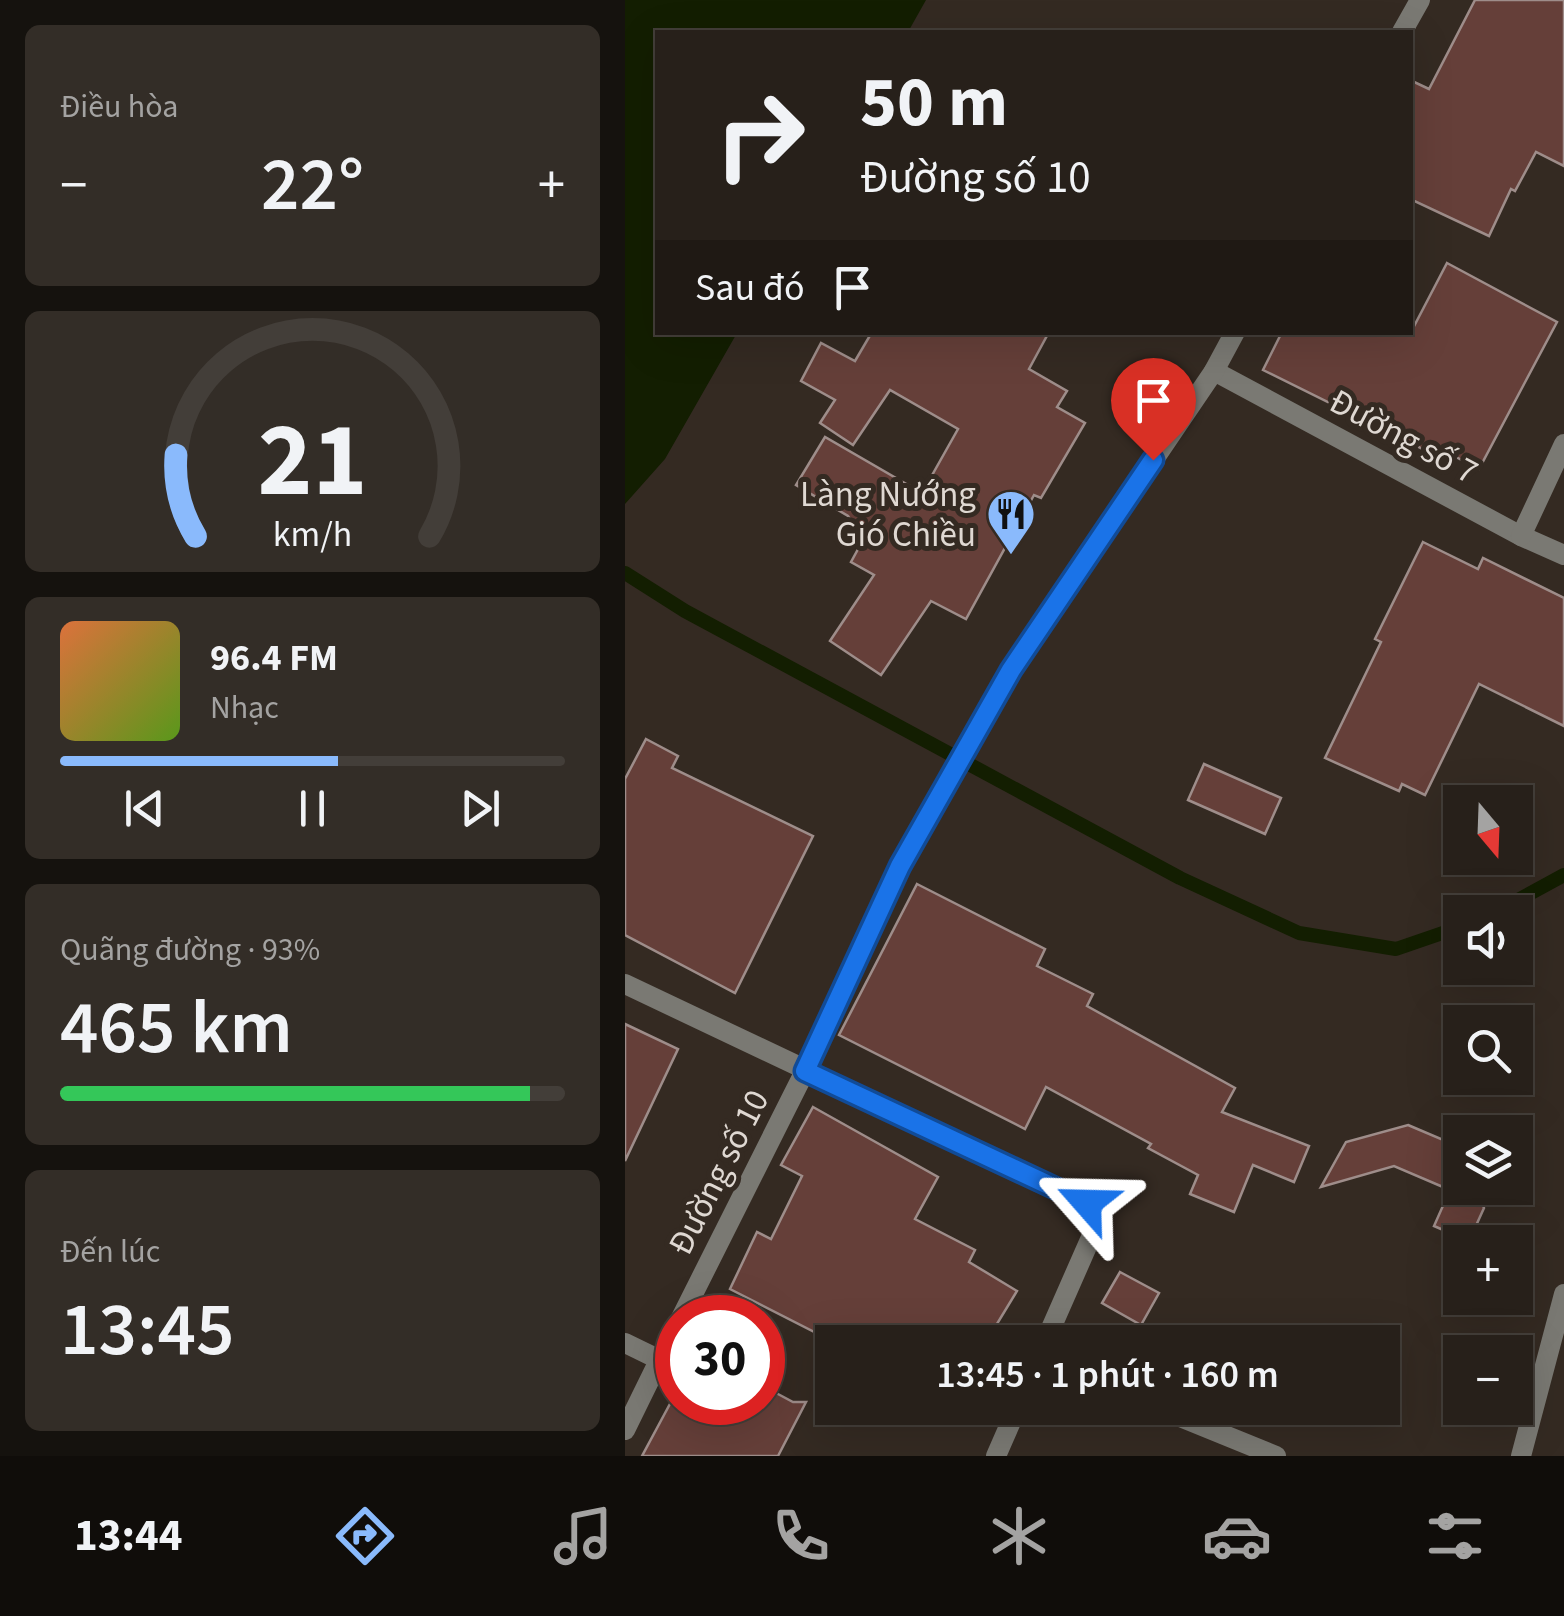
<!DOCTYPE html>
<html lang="vi">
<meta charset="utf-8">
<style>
:root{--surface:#27201a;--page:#332d27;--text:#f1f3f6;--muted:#a4a3a2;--line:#433e39;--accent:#8abafc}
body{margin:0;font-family:"Source Sans 3",sans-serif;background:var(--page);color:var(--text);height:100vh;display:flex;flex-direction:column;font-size:38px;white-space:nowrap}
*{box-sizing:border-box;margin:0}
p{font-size:32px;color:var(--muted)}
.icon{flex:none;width:55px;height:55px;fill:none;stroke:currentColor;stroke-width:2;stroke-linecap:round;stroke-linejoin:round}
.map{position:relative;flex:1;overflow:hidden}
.drawer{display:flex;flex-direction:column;gap:25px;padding:25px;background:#15120e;width:625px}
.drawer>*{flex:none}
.hud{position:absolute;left:30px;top:30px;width:758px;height:305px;border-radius:0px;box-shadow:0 10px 40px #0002,0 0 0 2px var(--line);background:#27201a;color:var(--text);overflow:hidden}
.needle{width:65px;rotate:161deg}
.fabs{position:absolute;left:818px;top:785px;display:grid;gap:20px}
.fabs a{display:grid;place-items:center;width:90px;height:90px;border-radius:0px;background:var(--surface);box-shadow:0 10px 40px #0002,0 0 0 2px var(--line);font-size:50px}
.speed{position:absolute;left:30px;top:1295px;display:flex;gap:20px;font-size:50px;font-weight:700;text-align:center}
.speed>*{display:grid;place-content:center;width:130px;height:130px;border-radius:50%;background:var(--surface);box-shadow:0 10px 40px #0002,0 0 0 2px var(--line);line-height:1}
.speed .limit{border:15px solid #d22;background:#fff;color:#111}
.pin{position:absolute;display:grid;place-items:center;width:85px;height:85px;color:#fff;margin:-102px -42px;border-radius:50% 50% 50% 0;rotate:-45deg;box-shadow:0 0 10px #0007}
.pin .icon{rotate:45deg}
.me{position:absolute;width:110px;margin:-55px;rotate:295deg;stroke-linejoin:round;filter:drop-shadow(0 0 8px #0008)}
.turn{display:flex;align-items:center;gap:35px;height:210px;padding:0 40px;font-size:45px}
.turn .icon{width:130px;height:130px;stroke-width:2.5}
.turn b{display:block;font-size:70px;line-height:85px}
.then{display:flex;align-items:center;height:95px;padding:0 40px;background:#0003;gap:20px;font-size:38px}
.big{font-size:75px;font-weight:600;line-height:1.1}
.drawer .tile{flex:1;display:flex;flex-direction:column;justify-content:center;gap:15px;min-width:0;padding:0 35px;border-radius:15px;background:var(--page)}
.drawer .dial{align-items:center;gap:0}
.dial svg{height:260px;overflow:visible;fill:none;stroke:var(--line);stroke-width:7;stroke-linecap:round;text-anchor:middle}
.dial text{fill:var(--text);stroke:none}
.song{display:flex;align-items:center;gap:30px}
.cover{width:120px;height:120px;border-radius:15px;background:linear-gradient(135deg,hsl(20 70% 55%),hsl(90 70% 35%))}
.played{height:10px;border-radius:5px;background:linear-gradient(90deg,var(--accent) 55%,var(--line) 55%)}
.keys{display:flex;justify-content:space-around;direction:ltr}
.heat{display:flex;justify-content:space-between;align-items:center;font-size:55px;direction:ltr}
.charge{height:15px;border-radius:8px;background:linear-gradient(90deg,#34c759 93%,var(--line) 0)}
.trip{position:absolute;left:190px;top:1325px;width:585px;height:100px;border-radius:0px;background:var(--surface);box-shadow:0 10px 40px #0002,0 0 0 2px var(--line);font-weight:600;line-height:100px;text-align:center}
.tab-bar{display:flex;height:160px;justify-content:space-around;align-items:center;background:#100d0a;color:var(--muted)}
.tab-bar .icon{width:70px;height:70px}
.tab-bar .selected{color:var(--accent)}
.tab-bar b{font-size:45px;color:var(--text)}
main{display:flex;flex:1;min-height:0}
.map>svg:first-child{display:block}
.water{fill:#131e01}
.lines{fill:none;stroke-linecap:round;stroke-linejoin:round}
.stream{stroke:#131e01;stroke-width:14}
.building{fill:#653f39;stroke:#9e8d8a;stroke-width:2.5}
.minor{stroke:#7a7973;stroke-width:20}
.route-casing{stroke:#114b97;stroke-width:25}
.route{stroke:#1a73e8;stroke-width:18}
.labels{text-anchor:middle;stroke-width:10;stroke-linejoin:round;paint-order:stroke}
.street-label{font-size:35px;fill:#dfd8d2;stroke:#342a22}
.poi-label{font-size:35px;fill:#dfd8d2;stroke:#342a22;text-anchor:end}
</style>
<main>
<section class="drawer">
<div class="tile"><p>Điều hòa</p>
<div class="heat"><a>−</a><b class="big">22°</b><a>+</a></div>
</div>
<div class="tile dial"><svg viewBox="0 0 100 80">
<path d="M14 69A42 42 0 1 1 86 69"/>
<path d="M14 69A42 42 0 0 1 8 44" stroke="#8abafc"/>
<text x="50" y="56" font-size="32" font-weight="700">21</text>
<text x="50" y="72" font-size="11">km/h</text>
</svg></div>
<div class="tile">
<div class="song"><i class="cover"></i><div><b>96.4 FM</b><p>Nhạc</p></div></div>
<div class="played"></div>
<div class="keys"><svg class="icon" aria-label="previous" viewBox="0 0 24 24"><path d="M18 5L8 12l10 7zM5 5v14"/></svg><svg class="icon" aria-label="pause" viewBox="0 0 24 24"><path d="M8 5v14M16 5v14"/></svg><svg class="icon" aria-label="next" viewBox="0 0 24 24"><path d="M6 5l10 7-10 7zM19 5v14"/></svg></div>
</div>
<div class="tile"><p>Quãng đường · 93%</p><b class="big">465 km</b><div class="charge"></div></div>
<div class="tile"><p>Đến lúc</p><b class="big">13:45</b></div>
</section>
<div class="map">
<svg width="939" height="1456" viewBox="0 0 939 1456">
<rect width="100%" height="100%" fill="#342a22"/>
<!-- water -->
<polygon class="water" points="0,0 301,0 283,32 32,32 32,332 112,333 40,459 0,504"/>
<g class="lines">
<!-- stream -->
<g class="stream">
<polyline points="0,573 60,611 555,878 674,933 771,949 835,927"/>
<polyline points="871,912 939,875"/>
</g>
</g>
<!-- building -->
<g class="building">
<polygon points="850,0 939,0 939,166 911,152 890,191 886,189 864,236 785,199 785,80 804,89"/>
<polygon points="822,263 932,322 854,469 827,455 824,462 638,370 657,332 786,332"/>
<polygon points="247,332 424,332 404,369 442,391 432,407 460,423 416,498 409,495 341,619 306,601 256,675 205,641 249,575 226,562 238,540 223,516 171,485 200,437 297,493 333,429 265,390 228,445 195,423 210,400 176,381 196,343 230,361"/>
<polygon points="798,542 853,569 858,558 939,598 939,726 854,684 800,795 777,784 774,791 700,758 756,642 750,639"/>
<polygon points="21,739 53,756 47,768 188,836 110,993 0,935 0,779"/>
<polygon points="579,764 656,798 640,834 563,800"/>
<polygon points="292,884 420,949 412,966 468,994 462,1006 610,1088 597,1112 684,1146 669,1182 628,1165 609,1212 565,1194 573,1175 523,1148 526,1144 421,1087 400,1129 214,1035"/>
<polygon points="0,1024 53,1049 0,1161"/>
<polygon points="188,1107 313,1177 290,1219 350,1250 344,1262 392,1291 361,1342 209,1342 105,1289 132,1232 146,1239 177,1176 156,1165"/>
<polygon points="783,1125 835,1147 835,1188 850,1188 859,1208 844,1241 809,1226 825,1190 769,1166 696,1187 721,1142"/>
<polygon points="495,1272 534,1293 516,1325 477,1303"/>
<polygon points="138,1386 168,1402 181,1402 153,1456 17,1456 46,1402 138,1402"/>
</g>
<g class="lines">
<!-- minor -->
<g class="minor">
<polyline points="777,32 795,0"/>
<polyline points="589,371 896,536 939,555"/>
<polyline points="896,536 939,444"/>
<polyline points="0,984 462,1203 471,1226 420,1342"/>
<polyline points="56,1318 180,1071 275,866 386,670 589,371 610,332"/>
<polyline points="0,1343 35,1360"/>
<polyline points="533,1408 651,1456"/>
<polyline points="0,1430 52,1324"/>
<polyline points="371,1456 392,1408"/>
<polyline points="896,1456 939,1294"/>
</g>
</g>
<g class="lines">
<!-- route casing -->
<g class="route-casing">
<polyline id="route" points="462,1203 180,1071 275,866 386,670 528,460"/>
</g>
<!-- route -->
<use href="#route" class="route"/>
</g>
<!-- icons -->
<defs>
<g id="restaurant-pin" transform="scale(2.5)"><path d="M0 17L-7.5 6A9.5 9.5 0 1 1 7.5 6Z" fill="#8abafc" stroke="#342a22"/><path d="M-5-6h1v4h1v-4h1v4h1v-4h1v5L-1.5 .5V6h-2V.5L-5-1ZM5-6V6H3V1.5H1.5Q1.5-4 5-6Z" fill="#111"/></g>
</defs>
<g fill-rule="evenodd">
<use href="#restaurant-pin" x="386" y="514"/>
</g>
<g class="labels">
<!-- street labels -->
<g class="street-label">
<text transform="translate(779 436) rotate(28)" y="12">Đường số 7</text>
<text transform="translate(93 1172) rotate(-63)" y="12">Đường số 10</text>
</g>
<!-- poi labels -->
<g class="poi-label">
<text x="351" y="506">Làng Nướng<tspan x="351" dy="40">Gió Chiều</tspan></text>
</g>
</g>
</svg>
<div class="fabs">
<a><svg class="needle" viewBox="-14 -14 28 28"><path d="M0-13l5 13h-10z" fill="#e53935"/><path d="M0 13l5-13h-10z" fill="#a4a3a2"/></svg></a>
<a><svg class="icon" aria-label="sound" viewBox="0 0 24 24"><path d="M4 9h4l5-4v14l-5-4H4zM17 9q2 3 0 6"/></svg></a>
<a><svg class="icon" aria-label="search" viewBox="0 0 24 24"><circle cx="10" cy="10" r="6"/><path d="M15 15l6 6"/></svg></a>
<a><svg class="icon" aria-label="layers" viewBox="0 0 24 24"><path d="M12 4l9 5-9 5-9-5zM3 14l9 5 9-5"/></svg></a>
<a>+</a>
<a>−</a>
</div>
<div class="speed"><div class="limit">30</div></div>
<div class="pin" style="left:528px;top:460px;background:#d93025"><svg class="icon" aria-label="arrive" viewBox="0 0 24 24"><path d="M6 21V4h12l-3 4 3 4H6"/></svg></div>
<svg class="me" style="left:462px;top:1203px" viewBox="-20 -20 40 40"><path d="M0-17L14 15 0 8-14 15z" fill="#1a73e8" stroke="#fff" stroke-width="4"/></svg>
<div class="trip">13:45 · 1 phút · 160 m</div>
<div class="hud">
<div class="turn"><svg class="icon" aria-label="right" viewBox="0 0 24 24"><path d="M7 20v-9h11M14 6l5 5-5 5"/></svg><div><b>50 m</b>Đường số 10</div></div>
<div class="then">Sau đó<svg class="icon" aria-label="arrive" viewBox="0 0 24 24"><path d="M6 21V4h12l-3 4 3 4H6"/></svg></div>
</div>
</div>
</main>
<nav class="tab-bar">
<b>13:44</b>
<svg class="icon selected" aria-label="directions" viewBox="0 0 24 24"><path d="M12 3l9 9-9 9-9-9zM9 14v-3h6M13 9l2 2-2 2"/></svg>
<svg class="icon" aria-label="music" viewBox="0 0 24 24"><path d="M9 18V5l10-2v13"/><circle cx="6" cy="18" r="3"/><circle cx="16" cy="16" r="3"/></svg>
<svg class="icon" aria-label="phone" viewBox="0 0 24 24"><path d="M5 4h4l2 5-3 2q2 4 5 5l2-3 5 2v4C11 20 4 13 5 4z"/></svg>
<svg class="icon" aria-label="climate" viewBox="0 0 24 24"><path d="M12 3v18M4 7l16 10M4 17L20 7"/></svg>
<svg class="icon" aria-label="car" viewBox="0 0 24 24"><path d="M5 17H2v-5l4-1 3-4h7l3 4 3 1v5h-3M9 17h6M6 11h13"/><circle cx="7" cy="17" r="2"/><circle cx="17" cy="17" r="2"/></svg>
<svg class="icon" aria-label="filters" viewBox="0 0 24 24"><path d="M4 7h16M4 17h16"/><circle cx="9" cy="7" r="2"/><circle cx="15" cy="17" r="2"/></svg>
</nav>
